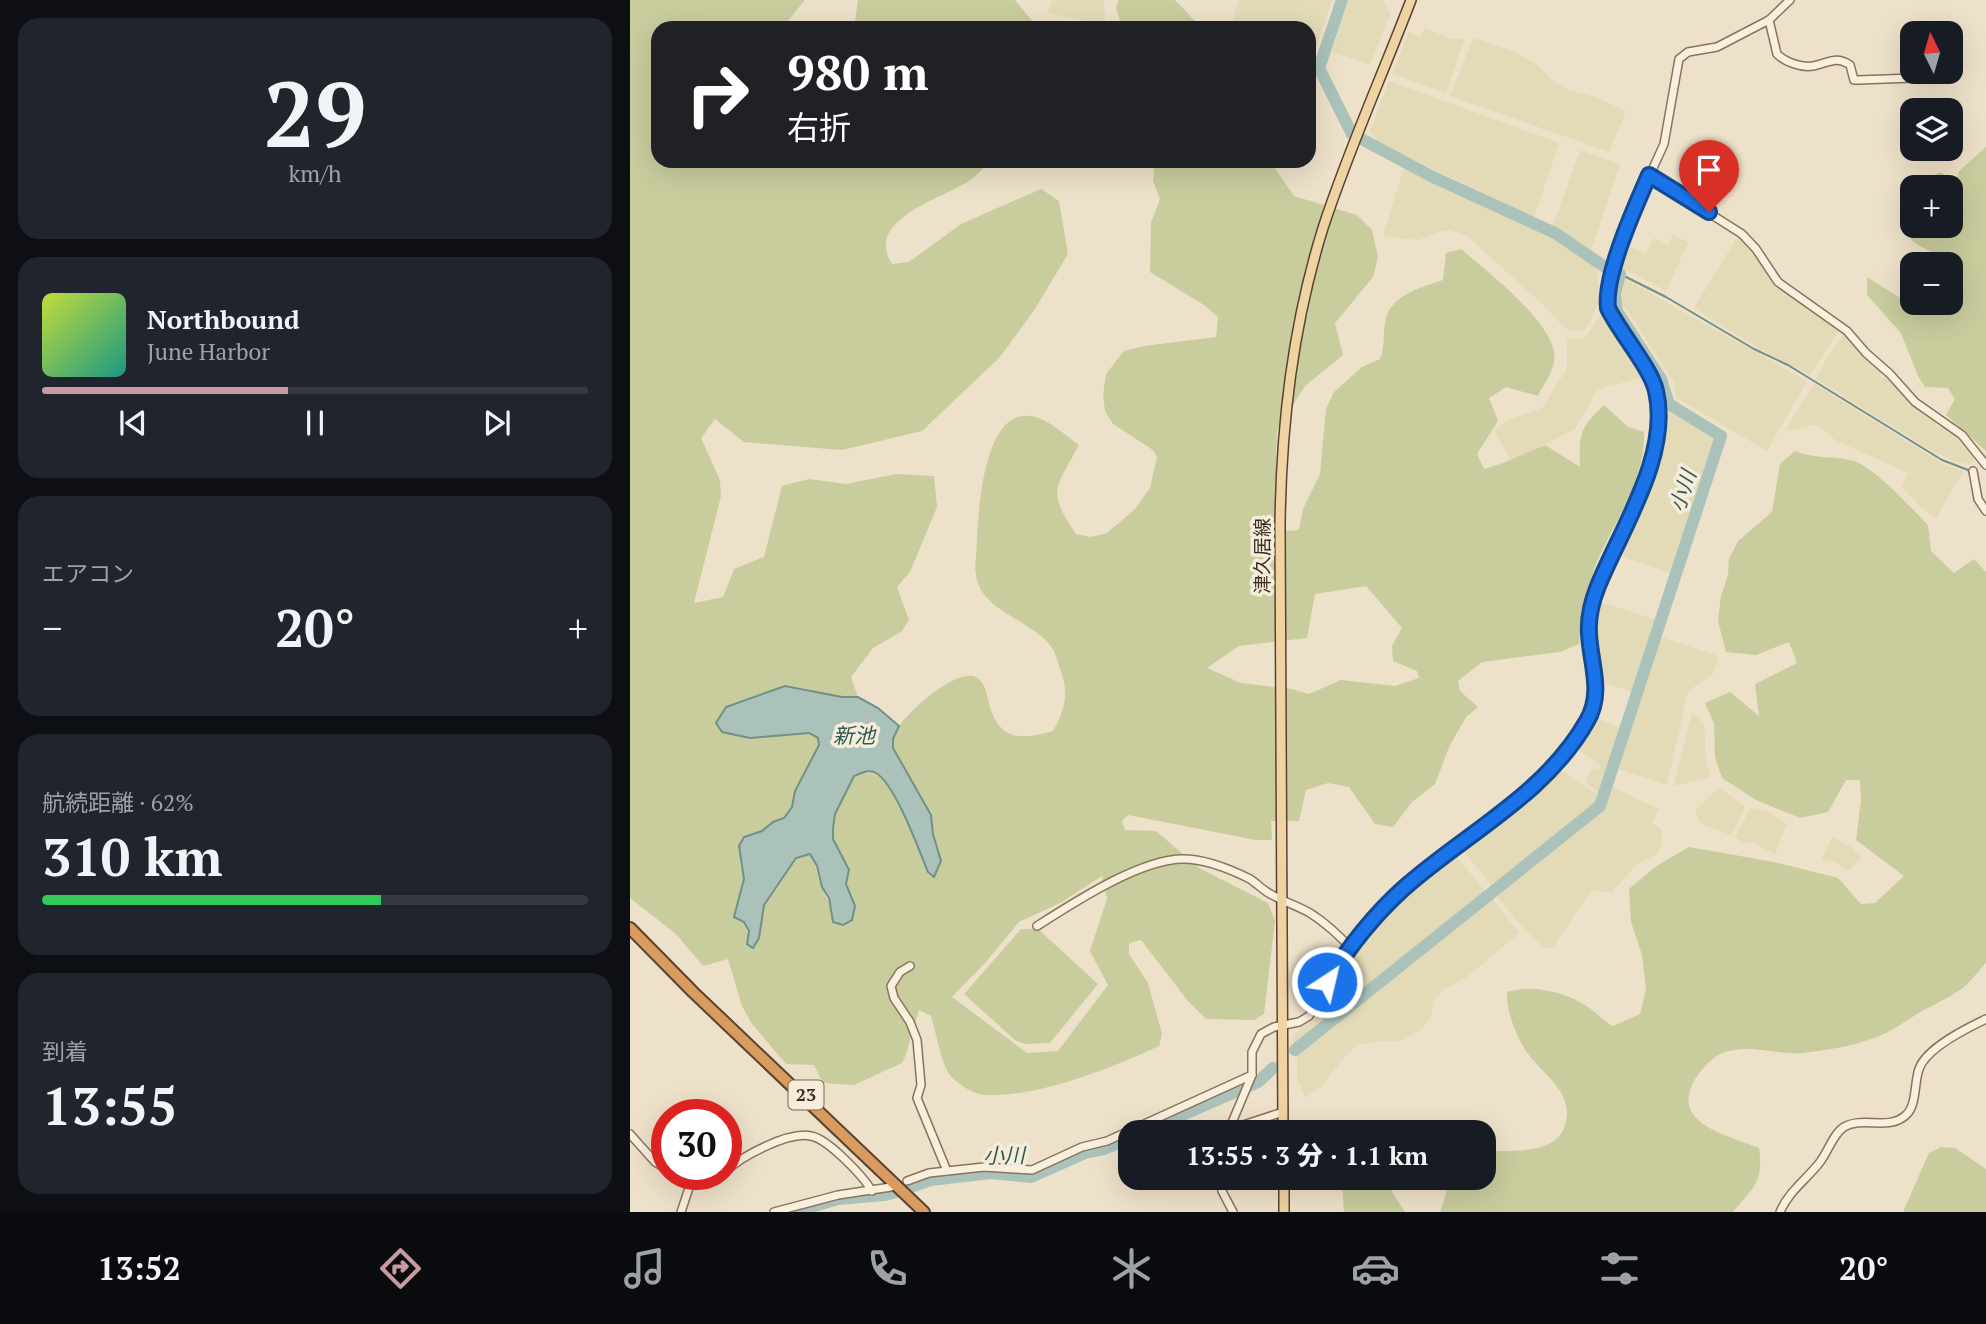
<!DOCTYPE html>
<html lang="ja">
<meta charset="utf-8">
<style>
:root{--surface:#171b24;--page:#20242c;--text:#f1f3f6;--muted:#9ea1a6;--line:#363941;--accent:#c99ba0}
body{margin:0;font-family:"PT Serif","Noto Sans JP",serif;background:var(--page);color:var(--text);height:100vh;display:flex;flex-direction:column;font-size:26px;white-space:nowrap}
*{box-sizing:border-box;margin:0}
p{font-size:23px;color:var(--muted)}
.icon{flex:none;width:38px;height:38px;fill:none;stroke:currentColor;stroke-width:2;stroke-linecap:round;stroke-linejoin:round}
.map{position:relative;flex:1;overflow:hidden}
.side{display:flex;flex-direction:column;gap:18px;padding:18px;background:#0d0f14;width:630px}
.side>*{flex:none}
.guide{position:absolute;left:21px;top:21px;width:665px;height:147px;border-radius:21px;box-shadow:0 7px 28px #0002;background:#202124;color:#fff;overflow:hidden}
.needle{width:46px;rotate:355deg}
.buttons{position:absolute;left:1270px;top:21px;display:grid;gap:14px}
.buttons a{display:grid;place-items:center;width:63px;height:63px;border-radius:14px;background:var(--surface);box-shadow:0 7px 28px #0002;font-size:35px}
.speed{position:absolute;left:21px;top:1099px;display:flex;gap:14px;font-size:35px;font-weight:700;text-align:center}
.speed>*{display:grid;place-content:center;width:91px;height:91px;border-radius:50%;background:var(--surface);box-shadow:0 7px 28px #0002;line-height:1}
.speed .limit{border:10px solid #d22;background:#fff;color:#111}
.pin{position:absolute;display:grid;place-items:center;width:60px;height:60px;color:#fff;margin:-72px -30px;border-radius:50% 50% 50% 0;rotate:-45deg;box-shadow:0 0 7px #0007}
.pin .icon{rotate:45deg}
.me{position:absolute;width:77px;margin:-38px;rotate:35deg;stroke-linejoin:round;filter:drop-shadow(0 0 5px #0008)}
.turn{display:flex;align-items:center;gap:24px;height:147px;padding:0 21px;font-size:32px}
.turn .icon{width:91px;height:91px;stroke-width:2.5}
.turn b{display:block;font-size:49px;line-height:60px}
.big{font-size:52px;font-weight:800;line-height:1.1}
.side .widget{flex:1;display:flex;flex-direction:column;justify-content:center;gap:10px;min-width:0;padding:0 24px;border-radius:21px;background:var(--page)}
.side .dial{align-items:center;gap:0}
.dial b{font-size:91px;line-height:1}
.song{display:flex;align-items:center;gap:21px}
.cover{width:84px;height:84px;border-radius:10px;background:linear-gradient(135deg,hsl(70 70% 55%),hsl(170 70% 35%))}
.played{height:7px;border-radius:4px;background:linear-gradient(90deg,var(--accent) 45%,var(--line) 45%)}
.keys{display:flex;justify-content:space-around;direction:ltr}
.heat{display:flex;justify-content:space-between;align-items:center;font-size:38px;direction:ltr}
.charge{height:10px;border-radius:5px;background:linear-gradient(90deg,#34c759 62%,var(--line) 0)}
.trip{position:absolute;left:488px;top:1120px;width:378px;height:70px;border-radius:21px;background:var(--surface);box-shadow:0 7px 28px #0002;font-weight:800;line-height:70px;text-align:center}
.tab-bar{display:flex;height:112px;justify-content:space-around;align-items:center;background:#090b0e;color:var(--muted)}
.tab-bar .icon{width:49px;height:49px}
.tab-bar .on{color:var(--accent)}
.tab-bar b{font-size:32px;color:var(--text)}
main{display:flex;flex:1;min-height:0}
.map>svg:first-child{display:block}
.farmland{fill:#e3dab7}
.green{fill:#c9cc9d;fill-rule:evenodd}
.water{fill:#aac2ba;stroke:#709187;stroke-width:2}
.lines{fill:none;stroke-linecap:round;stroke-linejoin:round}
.stream{stroke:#709187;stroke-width:2}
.river{stroke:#aac2ba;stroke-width:12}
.minor-casing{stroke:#8a735e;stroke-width:10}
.major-casing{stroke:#584232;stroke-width:12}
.highway-casing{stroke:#584232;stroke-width:14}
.minor{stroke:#f8efdd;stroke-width:7}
.major{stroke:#efd3a3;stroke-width:9}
.highway{stroke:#d99c5e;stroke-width:10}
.route-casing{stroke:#114b97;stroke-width:18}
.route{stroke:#1a73e8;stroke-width:12}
.labels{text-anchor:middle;stroke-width:7;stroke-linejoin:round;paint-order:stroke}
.shield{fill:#f5ecd9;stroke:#736658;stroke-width:2}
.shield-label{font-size:18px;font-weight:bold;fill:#3b2c21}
.street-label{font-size:19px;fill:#3b2c21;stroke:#f5ecd9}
.water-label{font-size:21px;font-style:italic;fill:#315a55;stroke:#f5ecd9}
</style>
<main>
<section class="side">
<div class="widget dial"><b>29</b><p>km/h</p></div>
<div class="widget">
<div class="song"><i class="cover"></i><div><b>Northbound</b><p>June Harbor</p></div></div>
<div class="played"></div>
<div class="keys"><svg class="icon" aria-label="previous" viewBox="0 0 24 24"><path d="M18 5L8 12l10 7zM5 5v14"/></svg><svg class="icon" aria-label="pause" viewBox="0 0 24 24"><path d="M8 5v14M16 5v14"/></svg><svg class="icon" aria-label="next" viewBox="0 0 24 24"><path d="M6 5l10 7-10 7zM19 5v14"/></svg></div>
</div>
<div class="widget"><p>エアコン</p>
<div class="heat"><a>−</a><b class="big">20°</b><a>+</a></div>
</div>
<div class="widget"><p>航続距離 · 62%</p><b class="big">310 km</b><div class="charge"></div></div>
<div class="widget"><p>到着</p><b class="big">13:55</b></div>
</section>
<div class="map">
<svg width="1356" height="1212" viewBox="0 0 1356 1212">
<rect width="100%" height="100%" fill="#eee1c9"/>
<!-- farmland -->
<g class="farmland">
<polygon points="422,0 474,0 475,25 418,13"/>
<polygon points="609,0 702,0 679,69 679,28 600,28"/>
<polygon points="719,0 753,0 760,14 740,65 702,52"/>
<polygon points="795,28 822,39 835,38 816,93 762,74 779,31 789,37"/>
<polygon points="843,38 885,52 908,65 922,80 938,90 965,97 996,111 979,152 820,96"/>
<polygon points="759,81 929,143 904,217 749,143 740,131"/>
<polygon points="950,150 990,164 961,250 923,226"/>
<polygon points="774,168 922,238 967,268 969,301 956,329 948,332 936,329 911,303 836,235 820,230 811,231 789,240 753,236"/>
<polygon points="1043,235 1058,242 1036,291 990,267 998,246 1016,254 1024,238 1038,244"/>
<polygon points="1108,236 1126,255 1149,287 1206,327 1208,332 1180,375 1126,347 1064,308"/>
<polygon points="995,279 1177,381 1137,451 1045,397 1044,382 991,301"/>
<polygon points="974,310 1015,376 967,390 945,429 881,461 864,430 880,419 912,408 937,369 937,339 955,338"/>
<polygon points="1214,334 1231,354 1251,372 1250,376 1252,378 1255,376 1282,404 1307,422 1305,426 1309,428 1311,425 1331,439 1344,456 1343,462 1339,464 1323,461 1299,449 1186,379 1198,356"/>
<polygon points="1184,384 1292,451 1315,465 1333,471 1306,519 1292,508 1272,487 1278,473 1205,440 1191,427 1184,425 1159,431 1156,429"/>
<polygon points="1034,406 1087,437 1042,573 989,556 1019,487 1035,432"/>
<polygon points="971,602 1027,620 1003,692 972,682 965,635 966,620"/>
<polygon points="1031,637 1085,655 1088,659 1083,674 1064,687 1057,695 1037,785 987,769"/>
<polygon points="1062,712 1074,723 1076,760 1081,777 1044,786"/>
<polygon points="964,718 992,728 969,793 955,782 962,768 969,770 970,765 945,747"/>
<polygon points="929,769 968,795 967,804 862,886 832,849 913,785"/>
<polygon points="982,787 1029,809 1022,823 1032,830 1032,845 1028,853 1007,864 982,892 961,891 923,947 916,949 892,927 866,895 974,810"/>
<polygon points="1089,787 1115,807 1101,835 1071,824 1065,811"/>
<polygon points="1121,808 1139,812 1157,824 1145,854 1124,843 1112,842 1105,836"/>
<polygon points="1202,837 1221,847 1231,858 1218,871 1205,862 1192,859"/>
<polygon points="825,855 856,892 665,1045 661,1039 666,1032 688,1017 709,974 749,920"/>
<polygon points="862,898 889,933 836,978 813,990 804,1001 801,1017 790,1030 771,1041 750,1041 727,1045 712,1060 691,1087 675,1097 667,1078 667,1053"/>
</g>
<!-- green -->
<g class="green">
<path d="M 0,0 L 175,0 L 152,28 L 28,28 L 28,161 L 405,161 L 400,167 L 376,161 L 359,162 C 353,168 347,176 339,181 C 311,199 234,220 262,264 L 279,262 L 331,224 L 411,189 L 429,201 L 438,254 L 405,309 L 370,357 L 292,431 L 212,450 L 114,442 L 85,419 L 71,438 L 90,480 L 91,496 L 64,603 L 93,597 L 104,569 L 134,557 L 152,486 L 179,479 L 216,484 L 266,474 L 304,476 L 307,507 L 280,572 L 267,587 L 279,620 L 271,632 L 243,648 L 221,677 L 228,697 L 212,697 L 168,687 L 155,686 L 96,707 L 92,732 L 120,738 L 179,733 L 188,737 L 189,745 L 165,791 L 162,807 L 154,818 L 143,822 L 132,831 L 114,837 L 110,863 L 114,879 L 110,894 L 114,922 L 123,948 L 129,938 L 134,905 L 166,858 L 180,854 C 187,865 187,876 192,888 C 196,897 199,900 200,910 L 221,896 C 213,879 221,880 219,869 C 216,859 206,850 203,839 C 198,816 216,795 224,776 C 261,760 267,812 283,834 C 290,844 302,852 311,861 L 303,834 L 301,815 L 263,748 C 263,745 262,740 263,737 C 268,719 325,667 346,677 C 354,681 356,691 358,699 C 367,740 388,741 423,731 C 435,710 439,695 431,671 C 428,665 427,657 424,651 C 406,620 351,613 346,575 C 344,565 347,553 347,543 C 348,513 353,427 388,417 C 410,410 432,433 449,445 C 426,488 416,490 446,534 L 461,537 L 477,533 L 505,509 L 520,488 L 527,457 L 523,450 L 483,424 L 475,411 L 473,395 L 476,374 L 494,351 L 514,346 L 586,337 L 588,317 L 574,305 L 520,272 L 521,223 L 530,199 L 523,181 L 525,161 L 640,161 L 664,196 L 727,215 L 742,230 L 748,257 L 743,277 L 705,323 L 713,355 L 675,386 L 647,430 L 644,532 L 669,530 L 673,509 L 690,474 L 696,409 L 704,392 L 732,367 L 750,359 C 756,344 752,328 757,315 C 766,293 793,287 813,280 L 816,253 L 831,249 C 854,269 932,328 924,362 C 922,373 913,386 908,396 L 876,387 L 859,398 L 868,421 L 847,454 L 854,469 L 873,463 L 915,445 L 950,467 C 949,433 950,428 974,405 L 998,427 L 1014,432 C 1015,480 987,517 968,559 C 957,586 951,614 949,644 L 930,652 L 852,662 L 828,681 L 830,691 L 848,707 L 836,717 L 819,747 L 805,784 L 782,802 L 763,827 L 745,824 L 719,787 L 698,783 L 676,790 L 669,821 L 641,821 L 642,840 L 626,840 L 498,815 L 492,821 L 495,830 L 526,831 L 569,868 L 638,903 L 645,921 L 634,1014 L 624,1020 L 576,1019 L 558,1001 L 511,940 L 499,943 L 499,954 L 518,983 L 532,1034 L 529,1046 C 479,1069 410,1097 354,1095 C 343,1094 324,1082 318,1072 C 310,1058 306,1032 301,1016 L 289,1010 L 276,1054 L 272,1063 L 224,1085 L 193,1083 L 184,1065 L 156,1064 L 122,1024 L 112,1006 L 98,959 L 73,966 L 46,934 L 0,898 ZM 736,586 L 772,628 L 762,646 L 763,661 L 787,671 L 789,678 L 765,686 L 711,680 L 679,694 L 661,689 L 611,683 L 577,668 L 609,646 L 677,638 L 685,594 ZM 472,876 L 477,899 L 460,951 L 478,985 L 428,1051 L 397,1053 L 322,997 L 355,963 L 389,922 L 430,903 Z"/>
<polygon points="228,0 385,0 408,28 224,28"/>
<polygon points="489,0 545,0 565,21 568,28 492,28 486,7"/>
<path d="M 1356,147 L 1356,451 L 1316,415 L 1325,399 L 1318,388 L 1295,387 L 1288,376 L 1271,333 L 1237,295 L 1237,277 L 1291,311 L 1302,303 L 1321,303 L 1321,264 L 1313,264 L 1311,256 C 1287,245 1266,239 1283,208 L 1283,226 L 1321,226 L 1321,187 L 1294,187 L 1300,177 L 1311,172 L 1326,183 L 1329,171 Z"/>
<path d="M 1165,451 C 1188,460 1202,455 1224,461 C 1245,468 1281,508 1298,525 L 1301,551 L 1324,573 L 1344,559 L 1356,572 L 1356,963 C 1348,971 1340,983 1330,990 C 1318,998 1305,1004 1292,1011 C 1280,1018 1268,1027 1256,1033 C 1231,1045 1199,1050 1172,1053 C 1146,1055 1119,1043 1092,1053 C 1081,1058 1068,1072 1063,1083 C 1041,1125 1103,1137 1129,1148 C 1134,1182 1123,1188 1103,1212 L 810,1212 L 821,1178 L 854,1178 L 854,1152 C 871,1150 891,1152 908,1148 C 921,1144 931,1139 935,1125 C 946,1091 909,1073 894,1048 C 885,1033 876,1009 877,992 C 905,984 938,992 961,1009 C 968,1015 974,1021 983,1026 L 1010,1014 L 1016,989 L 1012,955 L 1001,922 L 999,889 L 1025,867 L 1059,847 L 1144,862 L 1208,878 L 1231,904 L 1245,903 L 1274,876 L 1226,840 L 1231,800 L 1230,780 L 1216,780 L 1198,812 L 1170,818 L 1126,800 L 1092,778 L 1085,757 L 1084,723 L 1075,703 L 1100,692 L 1129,716 L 1125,684 L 1167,663 L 1159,642 L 1126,655 L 1096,652 L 1088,621 L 1091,596 L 1098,575 L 1099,559 L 1108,541 L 1142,512 L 1150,464 Z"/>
<polygon points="391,929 408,929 468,984 420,1043 395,1044 385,1040 334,994"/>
<polygon points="1311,1147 1325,1148 1356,1169 1356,1212 1273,1212 1299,1153"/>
<polygon points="714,1178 753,1178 775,1212 714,1212 712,1183"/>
</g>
<!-- water -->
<path class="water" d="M 155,686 L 212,697 L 228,697 L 248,708 L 269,726 L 263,739 L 263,748 L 301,815 L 303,834 L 311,861 L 304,877 L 298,872 C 289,850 265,784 246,773 C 238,769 232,773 224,776 L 205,814 L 203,828 L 203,839 L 219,870 L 216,884 L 225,906 L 222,920 L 213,925 L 203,922 L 199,898 L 192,887 L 187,866 L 180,854 L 166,858 L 134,905 L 129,938 L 123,948 L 117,944 L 119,931 L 114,922 L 104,917 L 114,879 L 109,846 L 114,837 L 132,831 L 143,822 L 154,818 L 162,807 L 165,791 L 189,745 L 188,738 L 179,733 L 120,738 L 92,732 L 86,723 L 96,707 Z"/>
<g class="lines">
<!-- stream -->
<polyline class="stream" points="990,274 1036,297 1124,349 1158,365 1312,460 1338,470 1341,476"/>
<!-- river -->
<g class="river">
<polyline points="665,1050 970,806 1091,436 1039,404 1031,379 987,311 985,294 990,274 978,269 925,233 801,176 722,134 689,68 712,0"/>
<polyline points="513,1132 628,1082 643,1068"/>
<polyline points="283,1186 301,1180 361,1173 401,1177 455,1153 474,1149 500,1138"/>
<polyline points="164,1212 208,1199 255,1195 266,1192"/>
</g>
<!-- minor casing -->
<g class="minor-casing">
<g id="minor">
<path d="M 1139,20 L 1147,54 C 1155,62 1171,68 1183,66 C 1198,63 1206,55 1220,65 L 1224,80 L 1228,80 L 1311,77"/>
<polyline points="1019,175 1112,234 1126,249 1148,282 1217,331 1236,353 1260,374 1285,402 1332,435 1356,465"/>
<polyline points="1343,471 1348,499 1356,511"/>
<path d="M 407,926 C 443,903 510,859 553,859 C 575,859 600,869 620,879 C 626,883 631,888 637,892 C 651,901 666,905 680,913 C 696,923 708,935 721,948"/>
<polyline points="280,966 270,972 261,986 264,998 280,1022 287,1040 291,1085 287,1098 317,1171"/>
<polyline points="602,1124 610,1126 653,1112"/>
<polyline points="598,1132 622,1075 622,1052 631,1034 644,1027 669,1022 679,1016 705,970 752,909 777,886 913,779 940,745 961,714 966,693 958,630 962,603 1007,501 1027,438 1026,391 1021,377 978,308 977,297 981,276 999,221 1034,144 1049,59 1058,52 1087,47 1139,20 1160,0"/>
<polyline points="0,1134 25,1162 37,1169"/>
<path d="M 96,1171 C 112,1156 159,1131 181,1136 C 198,1139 233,1176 242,1191"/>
<polyline points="44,1174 60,1185 84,1179 92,1174"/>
<polyline points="590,1178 592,1191 603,1212"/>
<polyline points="277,1181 299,1173 354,1167 402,1170 452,1147 477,1141 622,1075"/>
<polyline points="51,1212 60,1185"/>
<polyline points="144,1212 208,1195 261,1187"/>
<path d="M 1150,1212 C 1158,1192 1177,1179 1190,1162 C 1198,1152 1203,1134 1214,1127 C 1233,1116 1259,1131 1276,1115 C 1287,1105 1284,1083 1289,1069 C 1296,1048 1337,1028 1356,1019"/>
</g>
</g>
<!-- major casing -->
<g class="major-casing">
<g id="major">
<path d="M 653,1132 L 650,526 C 651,426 663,324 693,228 C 718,151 752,76 781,0"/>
<polyline points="654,1178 654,1212"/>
</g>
</g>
<!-- highway casing -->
<g class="highway-casing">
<polyline id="highway" points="0,928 63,992 294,1212"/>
</g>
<!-- minor -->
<use href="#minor" class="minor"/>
<!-- major -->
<use href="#major" class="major"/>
<!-- highway -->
<use href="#highway" class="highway"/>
</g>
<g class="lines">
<!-- route casing -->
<g class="route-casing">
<path id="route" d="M 697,982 C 718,948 744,915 774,888 C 836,833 915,795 957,721 C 974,692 960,663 959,633 C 958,617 962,601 968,586 C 991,529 1041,455 1026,391 C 1021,368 990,333 978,308 C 974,275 1005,207 1019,175 L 1079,212"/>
</g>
<!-- route -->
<use href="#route" class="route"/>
</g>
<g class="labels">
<!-- shield labels -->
<rect class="shield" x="158.5" y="1080.5" width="35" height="29" rx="5"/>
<g class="shield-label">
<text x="176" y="1101">23</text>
</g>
<!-- street labels -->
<g class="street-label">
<text transform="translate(632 556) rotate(-90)" y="7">津久居線</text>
</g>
<!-- water labels -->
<g class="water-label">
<text transform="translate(1053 491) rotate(-72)" y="7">小川</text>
<text x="224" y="743">新池</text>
<text transform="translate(374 1156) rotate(-1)" y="7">小川</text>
</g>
</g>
</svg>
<div class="buttons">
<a><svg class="needle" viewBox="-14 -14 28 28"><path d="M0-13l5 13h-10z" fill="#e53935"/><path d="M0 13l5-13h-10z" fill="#9ea1a6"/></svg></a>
<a><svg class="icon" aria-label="layers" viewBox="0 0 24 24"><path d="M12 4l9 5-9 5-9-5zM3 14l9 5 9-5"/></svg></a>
<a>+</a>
<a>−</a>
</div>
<div class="speed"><div class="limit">30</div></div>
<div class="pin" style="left:1079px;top:212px;background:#d93025"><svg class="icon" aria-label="arrive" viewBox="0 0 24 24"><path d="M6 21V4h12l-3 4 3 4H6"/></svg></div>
<svg class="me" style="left:697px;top:982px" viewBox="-20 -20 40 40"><circle r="17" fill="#1a73e8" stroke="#fff" stroke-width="3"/><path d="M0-11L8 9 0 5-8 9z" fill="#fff"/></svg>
<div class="trip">13:55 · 3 分 · 1.1 km</div>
<div class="guide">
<div class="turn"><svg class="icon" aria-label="right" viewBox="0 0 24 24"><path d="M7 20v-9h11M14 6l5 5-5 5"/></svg><div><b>980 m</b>右折</div></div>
</div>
</div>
</main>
<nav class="tab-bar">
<b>13:52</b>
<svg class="icon on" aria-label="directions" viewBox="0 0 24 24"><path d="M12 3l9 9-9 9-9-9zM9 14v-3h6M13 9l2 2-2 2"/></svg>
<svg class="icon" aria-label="music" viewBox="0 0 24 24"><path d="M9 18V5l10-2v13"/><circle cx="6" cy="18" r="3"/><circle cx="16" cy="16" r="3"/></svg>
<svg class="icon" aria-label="phone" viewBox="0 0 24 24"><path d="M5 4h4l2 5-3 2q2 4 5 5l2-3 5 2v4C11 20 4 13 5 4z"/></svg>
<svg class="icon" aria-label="climate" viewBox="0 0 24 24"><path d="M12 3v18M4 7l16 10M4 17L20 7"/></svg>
<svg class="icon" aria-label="car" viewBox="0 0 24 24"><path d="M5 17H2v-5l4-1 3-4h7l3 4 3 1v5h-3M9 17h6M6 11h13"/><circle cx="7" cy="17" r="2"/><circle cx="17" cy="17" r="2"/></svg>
<svg class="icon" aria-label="filters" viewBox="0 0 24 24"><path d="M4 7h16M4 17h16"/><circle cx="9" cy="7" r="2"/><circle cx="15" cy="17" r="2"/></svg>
<b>20°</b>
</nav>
